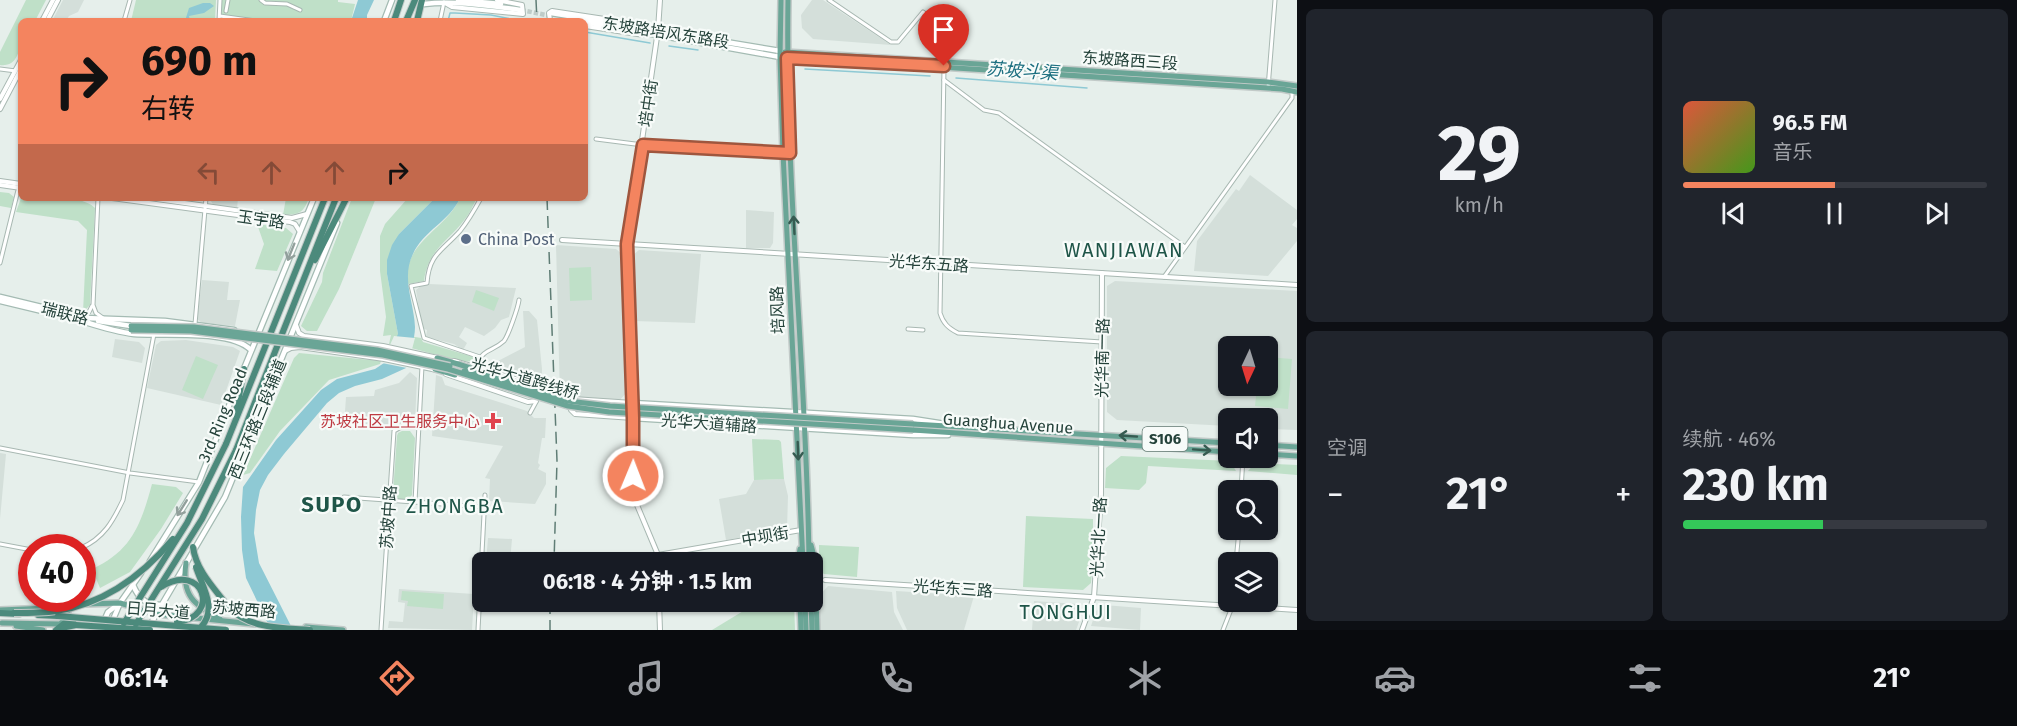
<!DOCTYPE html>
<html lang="zh">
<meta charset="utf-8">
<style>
:root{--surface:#171b24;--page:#20242c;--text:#f1f3f6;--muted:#9ea1a6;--line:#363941;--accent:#f4845f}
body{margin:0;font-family:"Fira Sans","Noto Sans SC",sans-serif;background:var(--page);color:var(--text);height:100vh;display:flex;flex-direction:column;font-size:22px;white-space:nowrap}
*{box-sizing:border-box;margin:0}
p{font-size:20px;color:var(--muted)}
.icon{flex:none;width:33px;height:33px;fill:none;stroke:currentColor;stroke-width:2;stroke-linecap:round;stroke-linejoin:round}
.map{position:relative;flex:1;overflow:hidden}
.side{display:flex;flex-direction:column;gap:9px;padding:9px;background:#0d0f14;width:720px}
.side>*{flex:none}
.hud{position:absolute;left:18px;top:18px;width:570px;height:183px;border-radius:9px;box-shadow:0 2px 4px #0004;background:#f4845f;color:#111;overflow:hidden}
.needle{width:39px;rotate:184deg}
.buttons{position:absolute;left:1218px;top:336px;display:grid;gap:12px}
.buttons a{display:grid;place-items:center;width:60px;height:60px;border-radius:9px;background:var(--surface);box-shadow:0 2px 4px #0004;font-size:30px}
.speed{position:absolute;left:18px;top:534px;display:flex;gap:12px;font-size:30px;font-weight:700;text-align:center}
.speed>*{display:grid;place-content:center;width:78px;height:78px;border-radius:50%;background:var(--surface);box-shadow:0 2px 4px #0004;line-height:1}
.speed .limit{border:9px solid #d22;background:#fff;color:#111}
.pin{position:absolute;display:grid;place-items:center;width:51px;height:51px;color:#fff;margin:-62px -26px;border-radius:50% 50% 50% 0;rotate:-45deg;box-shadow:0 0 6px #0007}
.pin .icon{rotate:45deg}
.me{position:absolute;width:66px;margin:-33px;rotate:1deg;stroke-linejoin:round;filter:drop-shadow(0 0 4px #0008)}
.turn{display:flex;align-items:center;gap:21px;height:126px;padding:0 24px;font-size:27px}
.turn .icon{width:78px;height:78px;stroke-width:2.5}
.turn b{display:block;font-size:42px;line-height:51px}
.lanes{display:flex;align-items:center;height:57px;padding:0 24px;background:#0003;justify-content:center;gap:30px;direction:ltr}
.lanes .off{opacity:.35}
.big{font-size:45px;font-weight:700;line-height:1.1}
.side .card{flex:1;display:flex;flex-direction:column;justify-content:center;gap:9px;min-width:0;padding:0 21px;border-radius:9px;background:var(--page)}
.side .dial{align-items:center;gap:0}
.dial b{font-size:78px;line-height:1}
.song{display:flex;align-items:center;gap:18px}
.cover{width:72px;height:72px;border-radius:9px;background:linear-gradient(135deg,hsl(10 70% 55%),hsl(100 70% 35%))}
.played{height:6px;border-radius:3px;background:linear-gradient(90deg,var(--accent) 50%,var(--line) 50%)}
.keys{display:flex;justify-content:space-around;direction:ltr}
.heat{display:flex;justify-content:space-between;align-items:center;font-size:33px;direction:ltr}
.charge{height:9px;border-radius:4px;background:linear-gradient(90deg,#34c759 46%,var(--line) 0)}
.side .tiles{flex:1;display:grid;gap:9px;grid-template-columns:repeat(2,1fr)}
.trip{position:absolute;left:472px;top:552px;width:351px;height:60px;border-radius:9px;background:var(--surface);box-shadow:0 2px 4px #0004;font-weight:700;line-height:60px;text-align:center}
.tabs{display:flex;height:96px;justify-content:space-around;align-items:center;background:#090b0e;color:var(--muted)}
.tabs .icon{width:42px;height:42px}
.tabs .selected{color:var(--accent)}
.tabs b{font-size:27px;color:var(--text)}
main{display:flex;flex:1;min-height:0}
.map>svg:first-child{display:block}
.built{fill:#d4dfda;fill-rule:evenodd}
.green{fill:#bfe0c8}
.water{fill:#8ec9d4}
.pier{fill:#e6efeb}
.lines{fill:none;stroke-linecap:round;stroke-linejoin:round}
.stream{stroke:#8ec9d4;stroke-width:1.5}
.secondary-tunnel{stroke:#bfccc8;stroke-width:4.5;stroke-dasharray:4.5 2;stroke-linecap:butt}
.minor-casing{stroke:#a8b8b2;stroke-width:5}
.tertiary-casing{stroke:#a8b8b2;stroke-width:6}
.secondary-casing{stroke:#a4bbb3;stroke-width:7}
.primary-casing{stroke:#c2cac8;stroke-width:8}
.trunk-casing{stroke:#c2cac8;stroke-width:8}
.minor{stroke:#fff;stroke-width:3}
.tertiary{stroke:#fff;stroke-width:4}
.secondary{stroke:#fff;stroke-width:4.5}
.primary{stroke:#6aa596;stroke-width:5}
.trunk{stroke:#4c8a7c;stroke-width:6}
.rail{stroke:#5f7d75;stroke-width:1.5;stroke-dasharray:12 6;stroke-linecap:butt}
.primary-bridge-casing{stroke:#c2cac8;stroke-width:8;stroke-linecap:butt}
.trunk-bridge-casing{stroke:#c2cac8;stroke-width:8;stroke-linecap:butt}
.primary-bridge{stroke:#6aa596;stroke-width:5}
.trunk-bridge{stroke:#4c8a7c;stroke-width:6}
.oneway{stroke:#365b51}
.oneway2{stroke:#92a09c}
.route-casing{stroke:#9f563e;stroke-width:15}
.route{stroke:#f4845f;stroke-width:10}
.service-dot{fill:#5c6f8a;stroke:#f7fbf9;stroke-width:2}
.health-dot{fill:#e0444e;stroke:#f7fbf9;stroke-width:2}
.labels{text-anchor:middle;stroke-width:4.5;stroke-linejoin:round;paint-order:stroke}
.shield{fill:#f7fbf9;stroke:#637a73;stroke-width:1.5}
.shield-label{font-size:15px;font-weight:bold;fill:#24423a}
.street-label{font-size:16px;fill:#24423a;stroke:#f7fbf9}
.service-label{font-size:16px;fill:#4e5e75;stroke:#f7fbf9;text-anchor:start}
.health-label{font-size:16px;fill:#be3a42;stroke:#f7fbf9;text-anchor:end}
.water-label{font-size:18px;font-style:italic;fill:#1c6f80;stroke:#f7fbf9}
.quarter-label{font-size:20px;letter-spacing:1.5px;fill:#1f5548;stroke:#f7fbf9}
.district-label{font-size:22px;font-weight:bold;letter-spacing:1.5px;fill:#1f5548;stroke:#f7fbf9}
</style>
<main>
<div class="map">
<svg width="1297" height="630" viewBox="0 0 1297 630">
<rect width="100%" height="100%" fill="#e6efeb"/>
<!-- built -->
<g class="built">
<polygon points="63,0 84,0 78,12 69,16 66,21 52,21"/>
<polygon points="812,0 823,0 891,45 813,39 802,28 801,15"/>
<polygon points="1250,175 1297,210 1297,219 1292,225 1297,228 1297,241 1268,276 1194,271 1197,241 1236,189 1239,191"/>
<polygon points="209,198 238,198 237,209 214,206"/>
<polygon points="746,210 774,212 773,243 770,248 746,248"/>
<polygon points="556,245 616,249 623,255 628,391 618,402 577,400 560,396"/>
<polygon points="639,250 701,254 695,323 634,321 632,256"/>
<polygon points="202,280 229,282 227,300 240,300 235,326 202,323 197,319"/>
<path d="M 1115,281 L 1297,291 L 1297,430 L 1268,429 L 1268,418 L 1228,418 L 1228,426 L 1117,420 L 1107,412 L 1107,286 ZM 1228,346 L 1268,346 L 1268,386 L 1228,386 Z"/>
<polygon points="429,284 516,288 509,317 501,320 495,328 484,336 465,327 459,337 467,343 463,350 454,344 426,337 427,330 422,328 416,290 422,285"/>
<polygon points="523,311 529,311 537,320 542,369 542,381 540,386 509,376 498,361 525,347"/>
<polygon points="115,339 139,342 145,348 142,363 112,357"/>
<polygon points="186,340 233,347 240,351 221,405 147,388 156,345 161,341"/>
<polygon points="410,372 417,378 415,422 411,425 398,425 391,428 344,426 346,397 374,396 375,390 399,383"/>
<polygon points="436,375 442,377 445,385 527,411 534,418 546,418 545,438 542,438 538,463 540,465 538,469 546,473 546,484 535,504 489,501 490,479 485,478 503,446 432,436"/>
<polygon points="0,453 6,454 0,519"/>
<polygon points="784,479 788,496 787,529 726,540 719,499 746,494 754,480"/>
<polygon points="488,538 512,539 510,562 486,562"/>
<polygon points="828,586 892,592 894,612 903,630 820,630 819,596"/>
<polygon points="399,589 474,594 472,630 388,628 389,621 403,622 405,603 398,602"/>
<polygon points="896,591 974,596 964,630 907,630 897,608"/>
<polygon points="1034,601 1078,604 1083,611 1076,630 1032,630"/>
<polygon points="1104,605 1141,608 1140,630 1091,626 1096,611"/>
</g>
<!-- green -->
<g class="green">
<path d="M 26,0 L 46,0 L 35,21 L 21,21 C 21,37 23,68 0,65 L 0,52 Z"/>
<polygon points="136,0 216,0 215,21 131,21"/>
<polygon points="222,0 338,0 338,2 355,4 351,21 316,21 294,18 294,21 271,21 225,16 222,14"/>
<polygon points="0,192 9,193 14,197 11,208 0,206"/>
<path d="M 21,198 C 40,198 82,194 95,208 L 90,305 L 83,312 L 87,230 L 78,221 L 16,212 Z"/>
<path d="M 286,198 L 309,198 C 303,214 299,214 283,215 Z"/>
<polygon points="352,198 376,198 339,289 317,331 307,331 301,326 322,282 323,273"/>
<path d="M 408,198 L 435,198 L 399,234 L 387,274 L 398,334 L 421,338 L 423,342 L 477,358 C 473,361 469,362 464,361 C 439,357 415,347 389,344 L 391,335 L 383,336 L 386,317 L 380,271 L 380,236 L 385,224 Z"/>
<path d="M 460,198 L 477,198 C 473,205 470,213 465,219 C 448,242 428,249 424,281 L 408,284 C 401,243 446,230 460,198 Z"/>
<polygon points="257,224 286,228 293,234 277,271 255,269 264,244"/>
<polygon points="591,267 592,300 570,301 569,268"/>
<polygon points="476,290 499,298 494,311 472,302"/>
<polygon points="299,353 381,361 380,364 329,380 280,431 250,473 243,475 294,358"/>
<polygon points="196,356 218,365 203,399 182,390"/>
<polygon points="1268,357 1292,359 1288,409 1255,406 1257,386 1268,386"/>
<polygon points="402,431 410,431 415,438 412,495 408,500 395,499 393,493 397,436 398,433"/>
<polygon points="752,439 779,440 781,442 784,479 754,480"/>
<polygon points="1121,456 1230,461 1236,471 1148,466 1146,483 1139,490 1105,488 1106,468"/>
<polygon points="1255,463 1297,465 1297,475 1248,471"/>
<path d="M 152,484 L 176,487 L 183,493 L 161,529 L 130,572 L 100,588 L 92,569 C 132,551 141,524 152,484 Z"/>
<polygon points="1026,516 1093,519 1093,560 1091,583 1083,590 1023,587"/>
<polygon points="819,545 859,547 857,577 824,574 819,570"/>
<polygon points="402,591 444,594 443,609 407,606 408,601 401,600"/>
<polygon points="758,602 794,602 795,630 712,630"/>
</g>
<!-- water -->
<g class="water">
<polygon points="358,0 374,0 367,15 367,21 351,21"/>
<polygon points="203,3 210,3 214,6 204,13 189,16 190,21 185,21 189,8"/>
<path d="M 435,198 L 460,198 C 450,221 423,231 413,254 C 401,278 414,302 415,327 C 415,340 409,355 406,368 L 382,379 L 355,386 L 339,393 L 327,403 L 284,454 L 268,475 L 260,490 L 256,510 L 254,533 L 259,563 L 293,630 L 271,630 L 246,578 L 242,550 L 241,517 L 243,487 L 276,440 L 321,390 L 337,379 L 375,369 L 384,363 L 398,334 L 387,274 L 387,260 L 392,245 L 399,234 Z"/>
</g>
<!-- pier -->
<polygon class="pier" points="394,336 415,338 407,368 382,363"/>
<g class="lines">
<!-- stream -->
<g class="stream">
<polyline points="448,21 450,13 455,13 491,15 521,21"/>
<polyline points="585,32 650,43"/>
<polyline points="669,46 698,50"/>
<polyline points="805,69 930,76"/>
<polyline points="956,78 1087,88"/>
</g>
<!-- secondary-tunnel -->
<polyline class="secondary-tunnel" points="521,10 551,16"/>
<!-- minor casing -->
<g class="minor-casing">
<g id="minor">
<polyline points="261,0 265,3 287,4 300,10"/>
<polyline points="829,0 891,42 898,42 923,12 949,33 945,45 944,61"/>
<polyline points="226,11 228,0"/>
<polyline points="220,16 256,21"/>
<polyline points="124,21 130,0"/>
<polyline points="219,21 220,0"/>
<polyline points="298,21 305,21"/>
<polyline points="440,21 444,2"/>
<path d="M 944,68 L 940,313 C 943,323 948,328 958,333 L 1102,342"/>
<polyline points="0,69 16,71"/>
<polyline points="944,80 984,110 999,113 1185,247"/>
<polyline points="1268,88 1275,0"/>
<polyline points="596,139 643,145 790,153"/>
<polyline points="98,198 93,305 96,313 103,318"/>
<polyline points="0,263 19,186"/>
<polyline points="1164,277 1292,98 1292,92"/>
<polyline points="82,315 89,312 92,306"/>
<polyline points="195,324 206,198"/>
<polyline points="908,329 923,330"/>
<path d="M 480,357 L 424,338 L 411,286 L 427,283 C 429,254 442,251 460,231 C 468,221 475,209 481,198"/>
<path d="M 475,366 C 486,346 491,353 504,341 C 508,336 518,308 519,300"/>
<polyline points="530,413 536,402"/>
<polyline points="0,448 130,473 199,482"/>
<polyline points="1241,490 1243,458"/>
<polyline points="344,497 484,507"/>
<polyline points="415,502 422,366"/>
<polyline points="0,544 32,550"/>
<path d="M 81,548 C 104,538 113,521 123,500 L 154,334"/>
<polyline points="1236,562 1239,530"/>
<polyline points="381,630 394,431 401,427 419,427"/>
<polyline points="478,630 485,495"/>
<polyline points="1223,630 1234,602"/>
</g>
</g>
<!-- tertiary casing -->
<g class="tertiary-casing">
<g id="tertiary">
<polyline points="445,3 452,7 523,14 522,5 497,0"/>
<polyline points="42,21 53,0"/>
<polyline points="47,21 58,0"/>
<polyline points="552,21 550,20 549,13 552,11 644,25 651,29"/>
<polyline points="585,26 644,35 647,33"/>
<polyline points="0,99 21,60"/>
<polyline points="0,109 21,69"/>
<polyline points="0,181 21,184"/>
<polyline points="0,185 21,188"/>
<polyline points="112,198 290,222 295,224 300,232"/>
<polyline points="149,198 292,218 307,214"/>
<polyline points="562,240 1297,285"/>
<polyline points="296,325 299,333 304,336 383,346 438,358"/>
<polyline points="285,351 291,348 300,347 384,359 437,370"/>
<polyline points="446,374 528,402 536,401 538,391 533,384 454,361"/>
<polyline points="633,403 573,399 571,401 571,410 575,414 633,418"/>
<polyline points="633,404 627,244 658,30 660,0"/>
<polyline points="633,418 633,476 637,505 658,555 658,562"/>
<polyline points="658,555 801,530"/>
<polyline points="825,580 1297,610"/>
<polyline points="659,602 660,630"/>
<polyline points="1082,630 1094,597 1101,494 1102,273"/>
</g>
</g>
<!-- secondary casing -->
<g class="secondary-casing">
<g id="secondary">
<polyline points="458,0 501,4"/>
<path d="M 424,4 C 455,0 490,6 521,10"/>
<polyline points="551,13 780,51"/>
<polyline points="384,21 392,0"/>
<polyline points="585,22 780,57"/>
<polyline points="0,297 87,318"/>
<polyline points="0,301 88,322"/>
<polyline points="85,318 165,321 234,330"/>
<polyline points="98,321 131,326"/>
<path d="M 85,322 C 101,327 117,332 134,334 C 163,336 231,329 251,350"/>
<polyline points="243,371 314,198"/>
<polyline points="633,403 913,419 945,424"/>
<polyline points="633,418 913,435 948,435"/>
<polyline points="150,561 199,482 240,378"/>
<path d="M 133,585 C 139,599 145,604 161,605"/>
<polyline points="112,622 120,603 141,573"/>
<polyline points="150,625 225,497 337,223"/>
<polyline points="100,630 108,612 120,603"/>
</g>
</g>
<!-- primary casing -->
<g class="primary-casing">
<g id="primary">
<polyline points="781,0 780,57 783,153 803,562"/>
<path d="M 788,0 C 785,188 807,375 809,562"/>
<polyline points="785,52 1268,82 1297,86"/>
<polyline points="785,57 1282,89 1297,92"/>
<polyline points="437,358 458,364"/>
<polyline points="435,369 455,375"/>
<polyline points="913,424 1228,443"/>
<polyline points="913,430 1228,452"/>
<polyline points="1268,445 1297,447"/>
<polyline points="1268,454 1297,456"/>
<polyline points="811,545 815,560 817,630"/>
<polyline points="798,562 800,549"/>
<path d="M 186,563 C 181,595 194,605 220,619"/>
<polyline points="800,602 801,630"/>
<polyline points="805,602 806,630"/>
<polyline points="811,602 812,630"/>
<polyline points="86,604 120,603 156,614 254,624"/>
<polyline points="0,610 49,608 77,605"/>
<polyline points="2,623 60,624 68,617 68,614 64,608"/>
<polyline points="16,626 43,630"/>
<polyline points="306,627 343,630"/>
</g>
</g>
<!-- trunk casing -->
<g class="trunk-casing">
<g id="trunk">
<polyline points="394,21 401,0"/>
<polyline points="406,21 415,0"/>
<polyline points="417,21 422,0"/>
<polyline points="315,260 346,199"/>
<polyline points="236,413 244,369"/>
<polyline points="226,444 325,198"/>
<polyline points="236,450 336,198"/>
<polyline points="0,613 19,614"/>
<polyline points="38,615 58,616"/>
<polyline points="56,630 66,622 80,619"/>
<polyline points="63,630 66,627 76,625"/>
</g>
</g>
<!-- minor -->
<use href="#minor" class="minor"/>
<!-- tertiary -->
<use href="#tertiary" class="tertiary"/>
<!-- secondary -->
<use href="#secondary" class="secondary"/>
<!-- primary -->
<use href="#primary" class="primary"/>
<!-- trunk -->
<use href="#trunk" class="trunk"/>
<!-- rail -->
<g class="rail">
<polyline points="536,0 537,21"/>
<polyline points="547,198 557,461 554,562"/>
<polyline points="550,602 550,630"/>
</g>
<!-- primary-bridge casing -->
<g class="primary-bridge-casing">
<g id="primary-bridge">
<polyline points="131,326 194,327 377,350 450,366"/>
<polyline points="131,330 191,331 383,355 448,369 568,406 609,412 913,430"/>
<polyline points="458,364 538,390"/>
<polyline points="464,371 568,401 610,406 913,424"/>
</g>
</g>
<!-- trunk-bridge casing -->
<g class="trunk-bridge-casing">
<g id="trunk-bridge">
<path d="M 193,547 C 196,571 216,590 230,609 C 252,629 282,628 310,630"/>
<path d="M 196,567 C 202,586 218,609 201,627"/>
<path d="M 161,587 C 203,560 222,617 177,622"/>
<path d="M 14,613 C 28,613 43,613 56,611 C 105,604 142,576 173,539"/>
<polyline points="58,616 226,630"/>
<polyline points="124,623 187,523 226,444"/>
<polyline points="136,624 202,519 236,450"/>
<polyline points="76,625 150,630"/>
</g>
</g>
<!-- primary-bridge -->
<use href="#primary-bridge" class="primary-bridge"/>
<!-- trunk-bridge -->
<use href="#trunk-bridge" class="trunk-bridge"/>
</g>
<!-- one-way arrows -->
<defs><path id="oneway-shaft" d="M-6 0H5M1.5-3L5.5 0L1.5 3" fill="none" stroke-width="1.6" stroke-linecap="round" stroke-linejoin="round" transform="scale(1.5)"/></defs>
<g class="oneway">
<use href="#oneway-shaft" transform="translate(794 225) rotate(-93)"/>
<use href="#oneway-shaft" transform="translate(1128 436) rotate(-176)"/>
<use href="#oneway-shaft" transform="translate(1202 450) rotate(4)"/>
<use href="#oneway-shaft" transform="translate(798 451) rotate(88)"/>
</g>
<g class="oneway2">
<use href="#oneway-shaft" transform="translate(291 252) rotate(112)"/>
<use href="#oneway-shaft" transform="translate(182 508) rotate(122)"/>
</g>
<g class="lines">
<!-- route casing -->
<g class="route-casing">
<polyline id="route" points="633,476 633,418 627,244 643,145 790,153 787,58 944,66"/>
</g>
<!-- route -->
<use href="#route" class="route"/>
</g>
<!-- markers -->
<circle class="service-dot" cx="466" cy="239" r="6"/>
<path class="health-dot" d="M490 412h6v6h6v6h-6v6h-6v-6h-6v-6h6z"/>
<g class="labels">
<!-- shield labels -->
<rect class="shield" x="1142.5" y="427" width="45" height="24" rx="4.5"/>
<g class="shield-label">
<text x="1165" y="444">S106</text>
</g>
<!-- street labels -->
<g class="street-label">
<text transform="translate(666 32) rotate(9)" y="6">东坡路培风东路段</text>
<text transform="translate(1130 60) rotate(4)" y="6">东坡路西三段</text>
<text transform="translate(648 103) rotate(-82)" y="6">培中街</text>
<text transform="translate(261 219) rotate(8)" y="6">玉宇路</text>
<text transform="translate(929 263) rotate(4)" y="6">光华东五路</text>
<text transform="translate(777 310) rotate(-92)" y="6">培风路</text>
<text transform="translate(65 313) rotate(14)" y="6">瑞联路</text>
<text transform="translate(1102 358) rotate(-89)" y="6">光华南一路</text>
<text transform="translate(525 378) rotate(16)" y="6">光华大道跨线桥</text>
<text transform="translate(222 415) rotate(-67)" y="6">3rd Ring Road</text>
<text transform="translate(257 419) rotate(-68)" y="6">西三环路三段辅道</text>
<text transform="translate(709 423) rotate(4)" y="6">光华大道辅路</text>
<text transform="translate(1008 423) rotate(4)" y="6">Guanghua Avenue</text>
<text transform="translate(388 517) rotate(-86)" y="6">苏坡中路</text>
<text transform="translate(765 536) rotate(-10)" y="6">中坝街</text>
<text transform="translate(1098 537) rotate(-87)" y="6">光华北一路</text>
<text transform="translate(953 588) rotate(4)" y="6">光华东三路</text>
<text transform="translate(244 609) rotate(5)" y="6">苏坡西路</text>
<text transform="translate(158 610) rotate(5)" y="6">日月大道</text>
</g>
<!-- service labels -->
<g class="service-label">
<text x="478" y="245">China Post</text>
</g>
<!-- health labels -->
<g class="health-label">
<text x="480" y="427">苏坡社区卫生服务中心</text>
</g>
<!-- water labels -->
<g class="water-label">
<text transform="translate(1022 71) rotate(4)" y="6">苏坡斗渠</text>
</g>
<!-- quarter labels -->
<g class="quarter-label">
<text x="1124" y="257">WANJIAWAN</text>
<text x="455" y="513">ZHONGBA</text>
<text x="1066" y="619">TONGHUI</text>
</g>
<!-- district labels -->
<g class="district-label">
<text x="332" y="512">SUPO</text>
</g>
</g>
</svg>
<div class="buttons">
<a><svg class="needle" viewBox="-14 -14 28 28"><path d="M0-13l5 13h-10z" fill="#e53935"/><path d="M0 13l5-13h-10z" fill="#9ea1a6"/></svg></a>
<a><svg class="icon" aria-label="sound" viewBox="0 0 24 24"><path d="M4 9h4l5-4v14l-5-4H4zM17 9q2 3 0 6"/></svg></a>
<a><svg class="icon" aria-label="search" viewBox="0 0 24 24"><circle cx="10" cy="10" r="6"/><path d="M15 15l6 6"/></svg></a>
<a><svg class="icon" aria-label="layers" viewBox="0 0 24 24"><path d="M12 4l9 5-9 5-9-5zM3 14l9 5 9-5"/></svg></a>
</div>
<div class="speed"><div class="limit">40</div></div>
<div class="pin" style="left:944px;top:66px;background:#d93025"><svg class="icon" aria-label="arrive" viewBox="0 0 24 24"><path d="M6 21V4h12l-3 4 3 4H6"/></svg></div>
<svg class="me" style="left:633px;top:476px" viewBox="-20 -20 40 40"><circle r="17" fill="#f4845f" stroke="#fff" stroke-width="3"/><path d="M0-11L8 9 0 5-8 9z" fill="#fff"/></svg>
<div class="trip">06:18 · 4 分钟 · 1.5 km</div>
<div class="hud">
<div class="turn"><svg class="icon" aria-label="right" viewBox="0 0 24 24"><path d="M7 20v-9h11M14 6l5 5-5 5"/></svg><div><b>690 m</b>右转</div></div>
<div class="lanes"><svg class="icon off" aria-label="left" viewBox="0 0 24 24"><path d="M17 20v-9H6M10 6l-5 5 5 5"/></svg><svg class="icon off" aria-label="ahead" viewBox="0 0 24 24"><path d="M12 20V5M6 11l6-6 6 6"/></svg><svg class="icon off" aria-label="ahead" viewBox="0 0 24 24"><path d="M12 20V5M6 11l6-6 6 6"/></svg><svg class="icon" aria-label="right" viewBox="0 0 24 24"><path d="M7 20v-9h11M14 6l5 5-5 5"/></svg></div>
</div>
</div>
<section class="side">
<div class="tiles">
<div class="card dial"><b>29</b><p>km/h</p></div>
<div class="card">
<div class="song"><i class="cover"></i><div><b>96.5 FM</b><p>音乐</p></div></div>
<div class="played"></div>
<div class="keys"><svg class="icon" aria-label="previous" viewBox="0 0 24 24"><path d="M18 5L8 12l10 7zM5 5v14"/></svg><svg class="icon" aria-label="pause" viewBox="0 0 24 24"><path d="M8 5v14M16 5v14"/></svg><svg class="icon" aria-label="next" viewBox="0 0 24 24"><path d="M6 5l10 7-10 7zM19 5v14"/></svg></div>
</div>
<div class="card"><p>空调</p>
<div class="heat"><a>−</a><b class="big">21°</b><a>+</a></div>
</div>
<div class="card"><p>续航 · 46%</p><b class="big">230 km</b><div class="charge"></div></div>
</div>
</section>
</main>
<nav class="tabs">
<b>06:14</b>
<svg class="icon selected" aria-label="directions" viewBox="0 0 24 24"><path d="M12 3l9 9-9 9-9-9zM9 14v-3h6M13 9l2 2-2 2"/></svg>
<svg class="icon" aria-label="music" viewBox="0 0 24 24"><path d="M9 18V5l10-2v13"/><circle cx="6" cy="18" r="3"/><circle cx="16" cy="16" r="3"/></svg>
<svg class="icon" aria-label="phone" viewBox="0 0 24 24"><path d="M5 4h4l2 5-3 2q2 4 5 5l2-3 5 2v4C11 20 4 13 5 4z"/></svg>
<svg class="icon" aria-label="climate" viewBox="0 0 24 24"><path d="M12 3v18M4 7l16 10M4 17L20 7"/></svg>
<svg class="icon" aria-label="car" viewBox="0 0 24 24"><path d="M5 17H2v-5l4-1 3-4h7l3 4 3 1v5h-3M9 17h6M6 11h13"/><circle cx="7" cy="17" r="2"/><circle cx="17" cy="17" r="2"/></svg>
<svg class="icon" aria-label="filters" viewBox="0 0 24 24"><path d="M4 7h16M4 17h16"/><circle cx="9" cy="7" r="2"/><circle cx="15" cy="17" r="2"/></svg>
<b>21°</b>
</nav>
